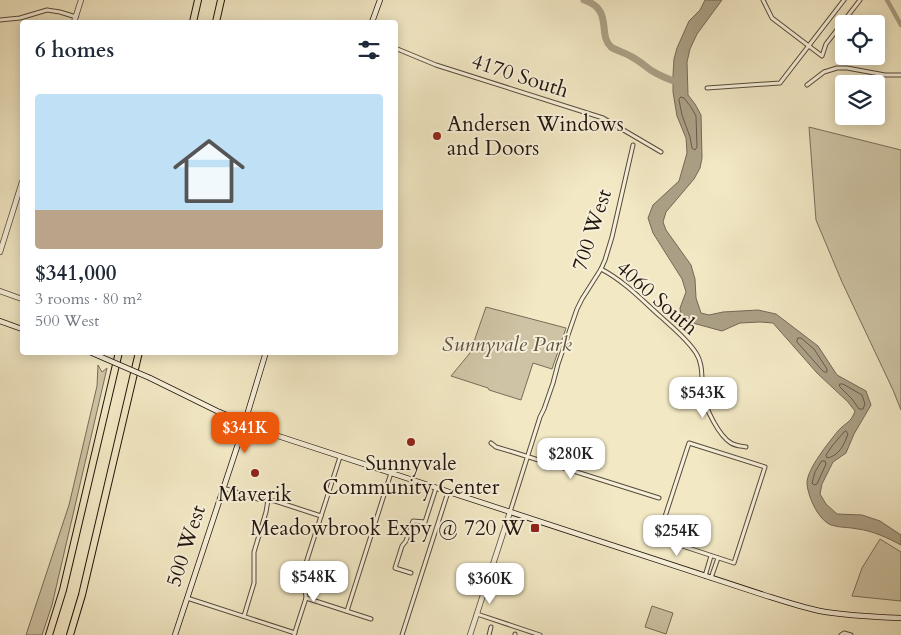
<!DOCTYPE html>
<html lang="en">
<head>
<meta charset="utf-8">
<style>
	:root { --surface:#fff; --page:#f6f6f7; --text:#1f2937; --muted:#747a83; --accent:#ea580c }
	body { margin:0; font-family:Cardo,serif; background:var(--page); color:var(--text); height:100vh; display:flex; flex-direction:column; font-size:19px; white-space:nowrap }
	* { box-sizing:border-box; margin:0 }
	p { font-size:16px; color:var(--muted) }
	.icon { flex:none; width:28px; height:28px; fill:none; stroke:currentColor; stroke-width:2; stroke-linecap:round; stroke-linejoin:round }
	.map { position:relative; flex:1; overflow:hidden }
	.details { position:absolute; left:20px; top:20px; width:378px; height:335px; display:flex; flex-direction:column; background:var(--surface); border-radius:5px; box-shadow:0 2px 12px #0003 }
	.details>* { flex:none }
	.tools { position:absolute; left:835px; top:15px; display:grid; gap:10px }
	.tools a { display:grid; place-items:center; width:50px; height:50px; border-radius:5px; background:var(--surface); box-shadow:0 2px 12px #0003; font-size:25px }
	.price { position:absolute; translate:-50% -42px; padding:0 11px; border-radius:10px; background:#fff; color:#222; font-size:16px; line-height:32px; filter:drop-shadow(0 1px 2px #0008) }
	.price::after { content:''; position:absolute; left:50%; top:30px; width:15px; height:11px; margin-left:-8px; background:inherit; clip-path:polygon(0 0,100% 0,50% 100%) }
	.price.active { background:var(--accent); color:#fff }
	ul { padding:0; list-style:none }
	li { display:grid; align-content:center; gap:10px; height:265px; padding:0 15px }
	li span { display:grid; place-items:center; height:155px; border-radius:5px; color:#555 }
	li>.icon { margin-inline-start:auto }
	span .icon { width:90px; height:90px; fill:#fffc; stroke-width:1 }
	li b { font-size:21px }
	h2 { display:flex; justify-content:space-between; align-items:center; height:60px; padding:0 15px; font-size:21px }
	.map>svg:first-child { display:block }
</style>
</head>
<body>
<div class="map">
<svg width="901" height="635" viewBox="0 0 901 635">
	<rect width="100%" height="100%" fill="#f2e8c4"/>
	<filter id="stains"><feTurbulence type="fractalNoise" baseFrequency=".004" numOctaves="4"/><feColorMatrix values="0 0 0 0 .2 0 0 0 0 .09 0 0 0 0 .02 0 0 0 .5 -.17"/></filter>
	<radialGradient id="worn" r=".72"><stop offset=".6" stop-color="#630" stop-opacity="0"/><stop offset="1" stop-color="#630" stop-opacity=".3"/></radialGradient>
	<g fill="#cec4a5" stroke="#786c5a">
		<path d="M809,127l92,23v260l-8,-20 -51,-108 -26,-62z"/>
		<path d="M486,307l80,21 -14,41 -19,-6 -12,37 -32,-10 -1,-2 -37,-12 19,-23z"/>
		<path d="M98,365l4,7 5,-4 -55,237 -10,30h-16l43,-130 28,-119z"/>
		<path d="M880,539l21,13v49l-49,-5 10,-28z"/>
		<path d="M652,606l21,7 -7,21 -21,-7z"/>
	</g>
	<path fill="#aba086" stroke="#746856" d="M705,0h17l-25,34 -7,15 -3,13 1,33 7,9 6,11 1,43 -2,10 -6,11 -28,33 -3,10 3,8 25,35 4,14 1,19 5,15 8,2 14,-3 35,-2 18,4 42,32 19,29 29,16 5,14 -17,29 -8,19 -13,9 -11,22 -2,10 6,10 11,10 25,1 18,6 21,14v10c-13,-7 -28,-14 -43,-16 -9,-2 -18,-1 -27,-4 -9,-4 -15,-14 -19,-23 -2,-5 -5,-13 -5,-19 0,-14 22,-41 31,-52 8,-9 13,-8 17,-20l-7,-9 -31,-29 -44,-50 -13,-1 -20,1 -18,8 -33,-9 -8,-4 -1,-10 6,-16 -4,-13 -29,-46 -5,-15 5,-13 26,-24 8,-28 -1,-15 -9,-22 -4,-24v-17l1,-16 3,-11 12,-27 11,-11z"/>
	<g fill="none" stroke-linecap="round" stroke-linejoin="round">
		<g stroke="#665a4a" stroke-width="1">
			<path d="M681,97l3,1 7,9 5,9 1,31 -2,3 -3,-2 -2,-11 -8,-22 -3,-15z"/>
			<path d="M798,338h3l13,11 13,20v3h-3l-3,-3 -24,-27z"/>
			<path d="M840,384h3l19,11 3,9 -2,5h-4l-7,-10 -12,-12z"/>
			<path d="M846,431l2,3c-4,11 -9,22 -21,24l-1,-3 6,-9 12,-14z"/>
			<path d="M822,461h3l1,3 -9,20 -3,1 -2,-2 3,-11z"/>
		</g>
		<path stroke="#aba086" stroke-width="4.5" d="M887,0l14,25"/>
		<path stroke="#aba086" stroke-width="7" d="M584,0c30,10 13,34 27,47 6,4 15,6 21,10 8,4 15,11 22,15 8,5 17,8 25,11"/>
		<g stroke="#55493c" stroke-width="5">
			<g id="minor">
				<path d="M763,0l9,18 50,38 4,-12 34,-44"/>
				<path d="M0,20l20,-2 27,-8 13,2 16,5"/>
				<path d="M395,48l41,17 167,53 58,34"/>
				<path d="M807,85l17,-13 13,-4h10l38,7h16"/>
				<path d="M707,88l73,-5 64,-83"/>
				<path d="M601,269c23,12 41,31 60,48 12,11 26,22 35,36 8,12 5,28 7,41 2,14 16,42 28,49 5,3 10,3 15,4"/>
				<path d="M491,443l5,4 17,5 146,46"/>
				<path d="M689,443l76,24 -31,96 -76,-25z"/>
				<path d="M223,488l35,11 17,2 46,15"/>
				<path d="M510,512l30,-95 4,-8 9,-26 5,-19 19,-55 5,-10 19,-30 4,-9 7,-23 21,-92"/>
				<path d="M411,573l-16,-5 7,-22 4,-5 7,-20 12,1 11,-34"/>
				<path d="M705,576l6,-20"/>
				<path d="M711,578l7,-20"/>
				<path d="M187,598l108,35"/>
				<path d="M306,598l65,21"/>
				<path d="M347,611l44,-138"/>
				<path d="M477,614l63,21"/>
				<path d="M244,616l10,-33v-31l12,-40 2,-12"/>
				<path d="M294,635l12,-37 -2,-20 1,-12 35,-109"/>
				<path d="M402,635l46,-143"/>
				<path d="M489,635l2,-8"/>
				<path d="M515,635v-1"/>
				<path d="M841,635l3,-2 7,2"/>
			</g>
		</g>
		<g stroke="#55493c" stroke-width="6">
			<g id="tertiary">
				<path d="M74,22l7,-22"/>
				<path d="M0,252l22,-70"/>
				<path d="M0,291l22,8"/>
				<path d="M470,635l40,-123"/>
			</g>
		</g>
		<g stroke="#21140e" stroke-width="6">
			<g id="secondary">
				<path d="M372,22l8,-22"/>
				<path d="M0,321l22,8"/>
				<path d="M90,352l9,4"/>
				<path d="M150,378l67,33 55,23 492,161c19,6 37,12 56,16 27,5 54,6 81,7"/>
				<path d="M175,635l66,-200 25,-83"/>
			</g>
		</g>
		<g stroke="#21140e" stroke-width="8">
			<g id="motorway">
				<path d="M193,22l5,-22"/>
				<path d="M216,22l5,-22"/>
				<path d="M49,635l14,-45 56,-238"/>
				<path d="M70,635l12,-40 57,-243"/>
			</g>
		</g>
		<use href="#minor" stroke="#f7f0d9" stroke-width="3"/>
		<use href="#tertiary" stroke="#f7f0d9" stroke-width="4.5"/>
		<use href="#secondary" stroke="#f7f0d9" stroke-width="4.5"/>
		<use href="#motorway" stroke="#f2e8c4" stroke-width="6"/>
		<g stroke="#21140e" stroke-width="6" stroke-linecap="butt">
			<path id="secondary-bridge" d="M99,356l51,22"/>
		</g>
		<use href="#secondary-bridge" stroke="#f7f0d9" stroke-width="4.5"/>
	</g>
	<g fill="#8f2418" stroke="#f7f0d9" stroke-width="2">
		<circle cx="437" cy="136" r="5"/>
		<circle cx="411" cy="442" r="5"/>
		<circle cx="255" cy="473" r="5"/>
		<rect x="530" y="523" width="10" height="10" rx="2.5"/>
	</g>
	<g text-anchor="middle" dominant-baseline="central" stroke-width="4" stroke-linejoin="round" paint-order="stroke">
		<g font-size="21" fill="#21140e" stroke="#f7f0d9">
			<text transform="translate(520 76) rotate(18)">4170 South</text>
			<text transform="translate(592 230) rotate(-72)">700 West</text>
			<text transform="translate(657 298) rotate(41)">4060 South</text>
			<text transform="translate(186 546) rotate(-72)">500 West</text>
		</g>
		<g font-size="21" fill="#21140e" stroke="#f7f0d9">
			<text x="447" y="124" text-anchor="start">Andersen Windows<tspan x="447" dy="24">and Doors</tspan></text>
			<text x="411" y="463">Sunnyvale<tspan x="411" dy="24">Community Center</tspan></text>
			<text x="255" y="494">Maverik</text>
			<text x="525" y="528" text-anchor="end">Meadowbrook Expy @ 720 W</text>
		</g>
		<g font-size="21" font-style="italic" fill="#5e5243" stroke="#f7f0d9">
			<text x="507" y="344">Sunnyvale Park</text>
		</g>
	</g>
	<rect width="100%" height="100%" filter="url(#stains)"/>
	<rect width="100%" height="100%" fill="url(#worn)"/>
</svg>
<div class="tools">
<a><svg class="icon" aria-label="locate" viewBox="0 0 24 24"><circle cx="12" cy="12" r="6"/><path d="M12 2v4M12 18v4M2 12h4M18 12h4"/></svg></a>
<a><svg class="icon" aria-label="layers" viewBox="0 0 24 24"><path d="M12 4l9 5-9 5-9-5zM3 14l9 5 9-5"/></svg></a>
</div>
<b class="price" style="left:703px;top:419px">$543K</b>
<b class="price active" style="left:245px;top:454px">$341K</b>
<b class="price" style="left:571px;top:480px">$280K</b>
<b class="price" style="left:677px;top:557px">$254K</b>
<b class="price" style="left:314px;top:603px">$548K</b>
<b class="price" style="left:490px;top:605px">$360K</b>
<section class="details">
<h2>6 homes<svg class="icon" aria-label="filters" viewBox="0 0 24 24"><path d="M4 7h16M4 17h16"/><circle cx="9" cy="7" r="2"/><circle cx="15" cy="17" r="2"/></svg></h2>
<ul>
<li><span style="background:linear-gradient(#bfe0f5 75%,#b9a48a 0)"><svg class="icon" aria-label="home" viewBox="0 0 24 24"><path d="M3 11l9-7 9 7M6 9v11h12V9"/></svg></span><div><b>$341,000</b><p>3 rooms · 80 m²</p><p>500 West</p></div></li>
</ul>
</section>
</div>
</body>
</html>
